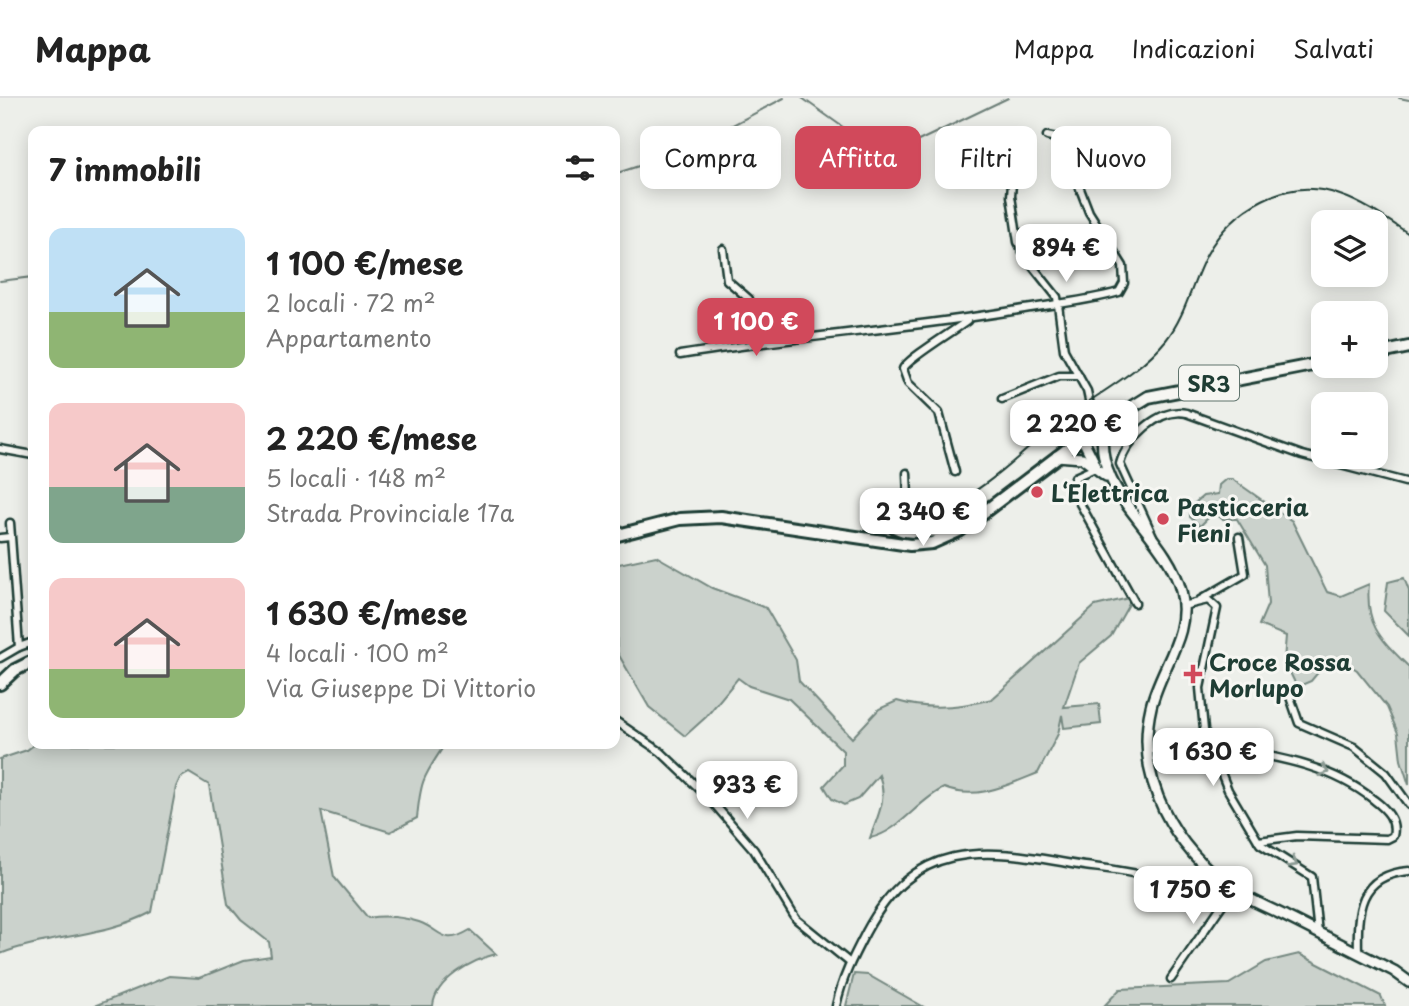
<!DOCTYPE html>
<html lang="it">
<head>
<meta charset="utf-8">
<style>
	:root { --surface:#fff; --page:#f6f6f6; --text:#222; --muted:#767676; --line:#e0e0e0; --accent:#d1495b }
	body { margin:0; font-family:"Playpen Sans",sans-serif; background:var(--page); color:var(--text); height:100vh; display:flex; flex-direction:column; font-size:26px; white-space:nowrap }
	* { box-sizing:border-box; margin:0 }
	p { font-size:23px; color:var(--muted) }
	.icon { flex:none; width:38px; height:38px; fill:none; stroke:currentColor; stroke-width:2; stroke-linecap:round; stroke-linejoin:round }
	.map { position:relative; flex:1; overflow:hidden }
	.sheet { position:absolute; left:28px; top:28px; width:592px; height:623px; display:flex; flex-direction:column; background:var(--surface); border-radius:14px; box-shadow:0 4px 18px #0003 }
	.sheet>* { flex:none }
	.guide { position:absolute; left:640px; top:28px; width:663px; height:63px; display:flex; gap:14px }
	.buttons { position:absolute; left:1311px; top:112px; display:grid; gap:14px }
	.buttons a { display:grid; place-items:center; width:77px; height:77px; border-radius:14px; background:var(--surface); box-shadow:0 4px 18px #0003; font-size:35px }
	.price { position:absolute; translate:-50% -60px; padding:0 16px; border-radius:14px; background:#fff; color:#222; font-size:23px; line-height:46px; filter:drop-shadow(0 2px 4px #0008) }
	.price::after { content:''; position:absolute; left:50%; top:42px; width:21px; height:16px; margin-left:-10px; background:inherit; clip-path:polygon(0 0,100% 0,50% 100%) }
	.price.on { background:var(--accent); color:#fff }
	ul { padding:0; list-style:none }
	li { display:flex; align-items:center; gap:21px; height:175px; padding:0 21px }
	li span { display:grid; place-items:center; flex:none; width:196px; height:140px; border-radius:14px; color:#555 }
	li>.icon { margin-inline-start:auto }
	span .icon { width:84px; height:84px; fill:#fffc; stroke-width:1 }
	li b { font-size:30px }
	h2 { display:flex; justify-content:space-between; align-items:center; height:84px; padding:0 21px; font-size:30px }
	.pill { padding:0 24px; border-radius:14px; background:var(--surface); box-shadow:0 4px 18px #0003; font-size:24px; line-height:63px }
	.pill.on { background:var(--accent); color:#fff }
	header { display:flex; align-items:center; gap:42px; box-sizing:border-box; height:98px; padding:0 35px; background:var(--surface); border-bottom:2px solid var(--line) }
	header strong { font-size:33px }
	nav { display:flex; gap:38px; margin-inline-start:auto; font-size:24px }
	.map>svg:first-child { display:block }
</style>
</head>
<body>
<header>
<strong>Mappa</strong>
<nav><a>Mappa</a><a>Indicazioni</a><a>Salvati</a></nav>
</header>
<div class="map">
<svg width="1409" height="908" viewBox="0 0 1409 908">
	<rect width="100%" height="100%" fill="#edefea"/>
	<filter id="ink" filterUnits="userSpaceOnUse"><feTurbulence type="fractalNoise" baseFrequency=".0143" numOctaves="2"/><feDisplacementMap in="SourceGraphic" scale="14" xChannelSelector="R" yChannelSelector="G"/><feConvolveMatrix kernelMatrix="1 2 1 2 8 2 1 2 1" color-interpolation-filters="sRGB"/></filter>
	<g filter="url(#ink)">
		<g fill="#cbd2cc" stroke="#758880" stroke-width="2">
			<path d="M1226,381h6l60,42 35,71 14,4 28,-12c-4,42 12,55 40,83v118l-8,-25 -3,-27 -11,-26 -30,-37 -14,-9h-11l-7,3 -14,17 -14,6 -13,-27 2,-24 -27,-11 9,-21 -3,-39 -28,-46h-15l-8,-7 -14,14 -10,-9v-10l13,-11 15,-2 1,-9z"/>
			<path d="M656,458l56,32 54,20 30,52 3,21 53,57 27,-29 18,-8c30,9 65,6 95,-2l103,-93 38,-9 -22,39 -32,27 -15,44 35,-3 2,20 -37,4 -2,-13 -4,19 -20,39c-30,12 -62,28 -94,15 -27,13 -45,44 -74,50 8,-23 18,-40 9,-63l-21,24 -14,6 -12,-6 -8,-13 19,-21v-14l-54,-52 -40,-13 -11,-8 -32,39 -21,19 -36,-29 -32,-55 -3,-87z"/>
			<path d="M1404,480l5,13v45l-25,-25 4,-29z"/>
			<path d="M35,646h410c-21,33 -24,33 -28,74l-27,14 -69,-21 13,66 34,41c16,-3 34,-1 51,4 23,8 23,25 51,8l26,24c-24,6 -61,26 -63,52h-339l75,-30 30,2 45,-18 27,-4 -2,-14 -28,-22 -13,-16 -19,-119 -20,-12 -9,5 -4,9 -24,125c-47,25 -103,23 -152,42v-195l27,-9z"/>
			<path d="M1299,856l82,42 4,10h-281l16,-17 109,-5 37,-22z"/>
			<path d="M854,876l14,1 54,31h-76z"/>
		</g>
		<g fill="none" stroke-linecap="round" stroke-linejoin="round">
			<g stroke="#6c7e77" stroke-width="2">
				<path d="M802,0l83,59 123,-59"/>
				<path d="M1399,0l10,2"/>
				<path d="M614,76l65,-21 105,-55"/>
				<path d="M0,183l33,-4"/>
			</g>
			<g stroke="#1f3d34" stroke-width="11">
				<g id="minor">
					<path d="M1015,47l-4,51 7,46 8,16 31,39 7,53 23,41 8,38"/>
					<path d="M723,151l4,31 22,19 9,45"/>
					<path d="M680,257c114,-19 230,-26 344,-46 32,-5 63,-8 95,-17l5,-9 -1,-17 -34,-54 -17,-44 -1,-21 -10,-8 -14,-3"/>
					<path d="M1002,301l57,-23h20"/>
					<path d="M0,351l33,6"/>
					<path d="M1095,370l-20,9 -2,14 62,112"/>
					<path d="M955,374l-16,-59 -31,-30 -5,-14c4,-10 51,-38 64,-48"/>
					<path d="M907,375l1,26 -23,12 -4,6c16,27 53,14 78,14l10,-26 10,-5"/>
					<path d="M10,425l9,124 14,-5"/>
					<path d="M1153,438l-33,-72c6,-25 40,-57 66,-51l116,42 107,28"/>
					<path d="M0,440l10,-1"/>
					<path d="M1200,502l45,-26 -6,-37"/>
					<path d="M1183,508l25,-6 9,8 -17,80 4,42 24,60 32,54 52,33 6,56"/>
					<path d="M0,560l19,-11"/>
					<path d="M1289,596l10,29 55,24 32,26 23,32"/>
					<path d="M614,622l47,32 47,45 46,53 42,69 53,43"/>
					<path d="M1210,647c58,11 117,17 164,55 12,9 23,20 19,36l-6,3 -90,-3 -39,5"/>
					<path d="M1358,855c-1,-42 0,-78 51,-82"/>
					<path d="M1171,881l62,-90"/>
					<path d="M836,908c6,-28 17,-49 30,-74 49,-92 114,-85 206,-68 23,4 46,5 69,11 32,8 57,32 90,13"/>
				</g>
			</g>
			<g stroke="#1f3d34" stroke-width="14">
				<g id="secondary">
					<path d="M1104,326c-14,71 61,105 77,167 11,44 -21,76 -30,116 -17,72 24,142 82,182 15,11 35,18 52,27 36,18 72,37 109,55l15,11"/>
					<path d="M1082,340l13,26"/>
					<path d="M1057,358l25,2 24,18"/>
				</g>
			</g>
			<g stroke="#1f3d34" stroke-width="16">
				<g id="primary">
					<path d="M1376,256l33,-7"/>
					<path d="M614,438l66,-17 41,-2 189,28 22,-2 27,-12 123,-93 66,-41 175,-34"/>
					<path d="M0,586l15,-14 18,-9"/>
				</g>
			</g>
			<use href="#minor" stroke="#f6f6f2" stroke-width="6"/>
			<use href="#secondary" stroke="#f6f6f2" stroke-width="9"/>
			<use href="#primary" stroke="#f6f6f2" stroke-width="10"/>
			<path stroke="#1f3d34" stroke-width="2" d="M885,419c19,-1 40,-2 58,-9 47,-19 83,-61 123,-91 33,-24 74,-45 100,-77 20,-25 26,-58 41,-86 25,-46 80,-79 133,-59 24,8 48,25 69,39"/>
		</g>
		<defs><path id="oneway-chevron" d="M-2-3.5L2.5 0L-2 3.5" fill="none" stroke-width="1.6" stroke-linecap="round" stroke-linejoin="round" transform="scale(1.75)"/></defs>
		<g stroke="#8a9a93">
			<use href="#oneway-chevron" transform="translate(1324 673) rotate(19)"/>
			<use href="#oneway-chevron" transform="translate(1293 765) rotate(30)"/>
		</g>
	</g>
	<g fill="#d1495b" stroke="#f6f6f2" stroke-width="2.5">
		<circle cx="1037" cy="394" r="7"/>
		<circle cx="1163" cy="421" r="7"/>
		<path d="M1189.5 565.5h7v7h7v7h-7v7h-7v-7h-7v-7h7z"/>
	</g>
	<g text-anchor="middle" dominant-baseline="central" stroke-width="6" stroke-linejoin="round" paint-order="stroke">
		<rect fill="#f6f6f2" stroke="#60746d" stroke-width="2" x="1179" y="267.5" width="60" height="35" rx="5"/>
		<g font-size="21" font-weight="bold" fill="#1f3d34">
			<text x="1209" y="285">SR3</text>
		</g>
		<g font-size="23" font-weight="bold" fill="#1f3d34" stroke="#f6f6f2" text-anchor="start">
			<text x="1051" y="394">L‘Elettrica</text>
			<text x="1177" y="408">Pasticceria<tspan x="1177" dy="26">Fieni</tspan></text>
			<text x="1209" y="563">Croce Rossa<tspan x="1209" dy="26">Morlupo</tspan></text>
		</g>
	</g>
</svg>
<div class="buttons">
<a><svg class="icon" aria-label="layers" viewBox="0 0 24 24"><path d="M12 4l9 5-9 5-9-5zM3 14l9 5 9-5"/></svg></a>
<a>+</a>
<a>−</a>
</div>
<b class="price" style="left:1066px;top:186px">894 €</b>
<b class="price on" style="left:756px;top:260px">1 100 €</b>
<b class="price" style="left:1074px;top:362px">2 220 €</b>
<b class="price" style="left:923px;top:450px">2 340 €</b>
<b class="price" style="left:1213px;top:690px">1 630 €</b>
<b class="price" style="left:747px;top:723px">933 €</b>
<b class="price" style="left:1193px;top:828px">1 750 €</b>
<div class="guide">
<a class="pill">Compra</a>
<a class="pill on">Affitta</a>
<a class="pill">Filtri</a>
<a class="pill">Nuovo</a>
</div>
<section class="sheet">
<h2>7 immobili<svg class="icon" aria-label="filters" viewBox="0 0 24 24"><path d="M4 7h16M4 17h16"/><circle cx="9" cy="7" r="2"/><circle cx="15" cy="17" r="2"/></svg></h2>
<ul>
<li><span style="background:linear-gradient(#bfe0f5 60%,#8fb573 0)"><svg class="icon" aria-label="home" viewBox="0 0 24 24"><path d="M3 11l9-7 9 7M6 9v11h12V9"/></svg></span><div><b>1 100 €/mese</b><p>2 locali · 72 m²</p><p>Appartamento</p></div></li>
<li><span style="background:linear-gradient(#f6c9c9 60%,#7fa58c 0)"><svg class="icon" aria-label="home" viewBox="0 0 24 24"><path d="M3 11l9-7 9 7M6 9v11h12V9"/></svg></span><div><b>2 220 €/mese</b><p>5 locali · 148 m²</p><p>Strada Provinciale 17a</p></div></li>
<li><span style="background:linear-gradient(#f6c9c9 65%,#8fb573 0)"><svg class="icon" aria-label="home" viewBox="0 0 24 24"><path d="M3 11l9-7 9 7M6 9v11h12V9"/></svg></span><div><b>1 630 €/mese</b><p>4 locali · 100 m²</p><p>Via Giuseppe Di Vittorio</p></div></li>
</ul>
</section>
</div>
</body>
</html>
